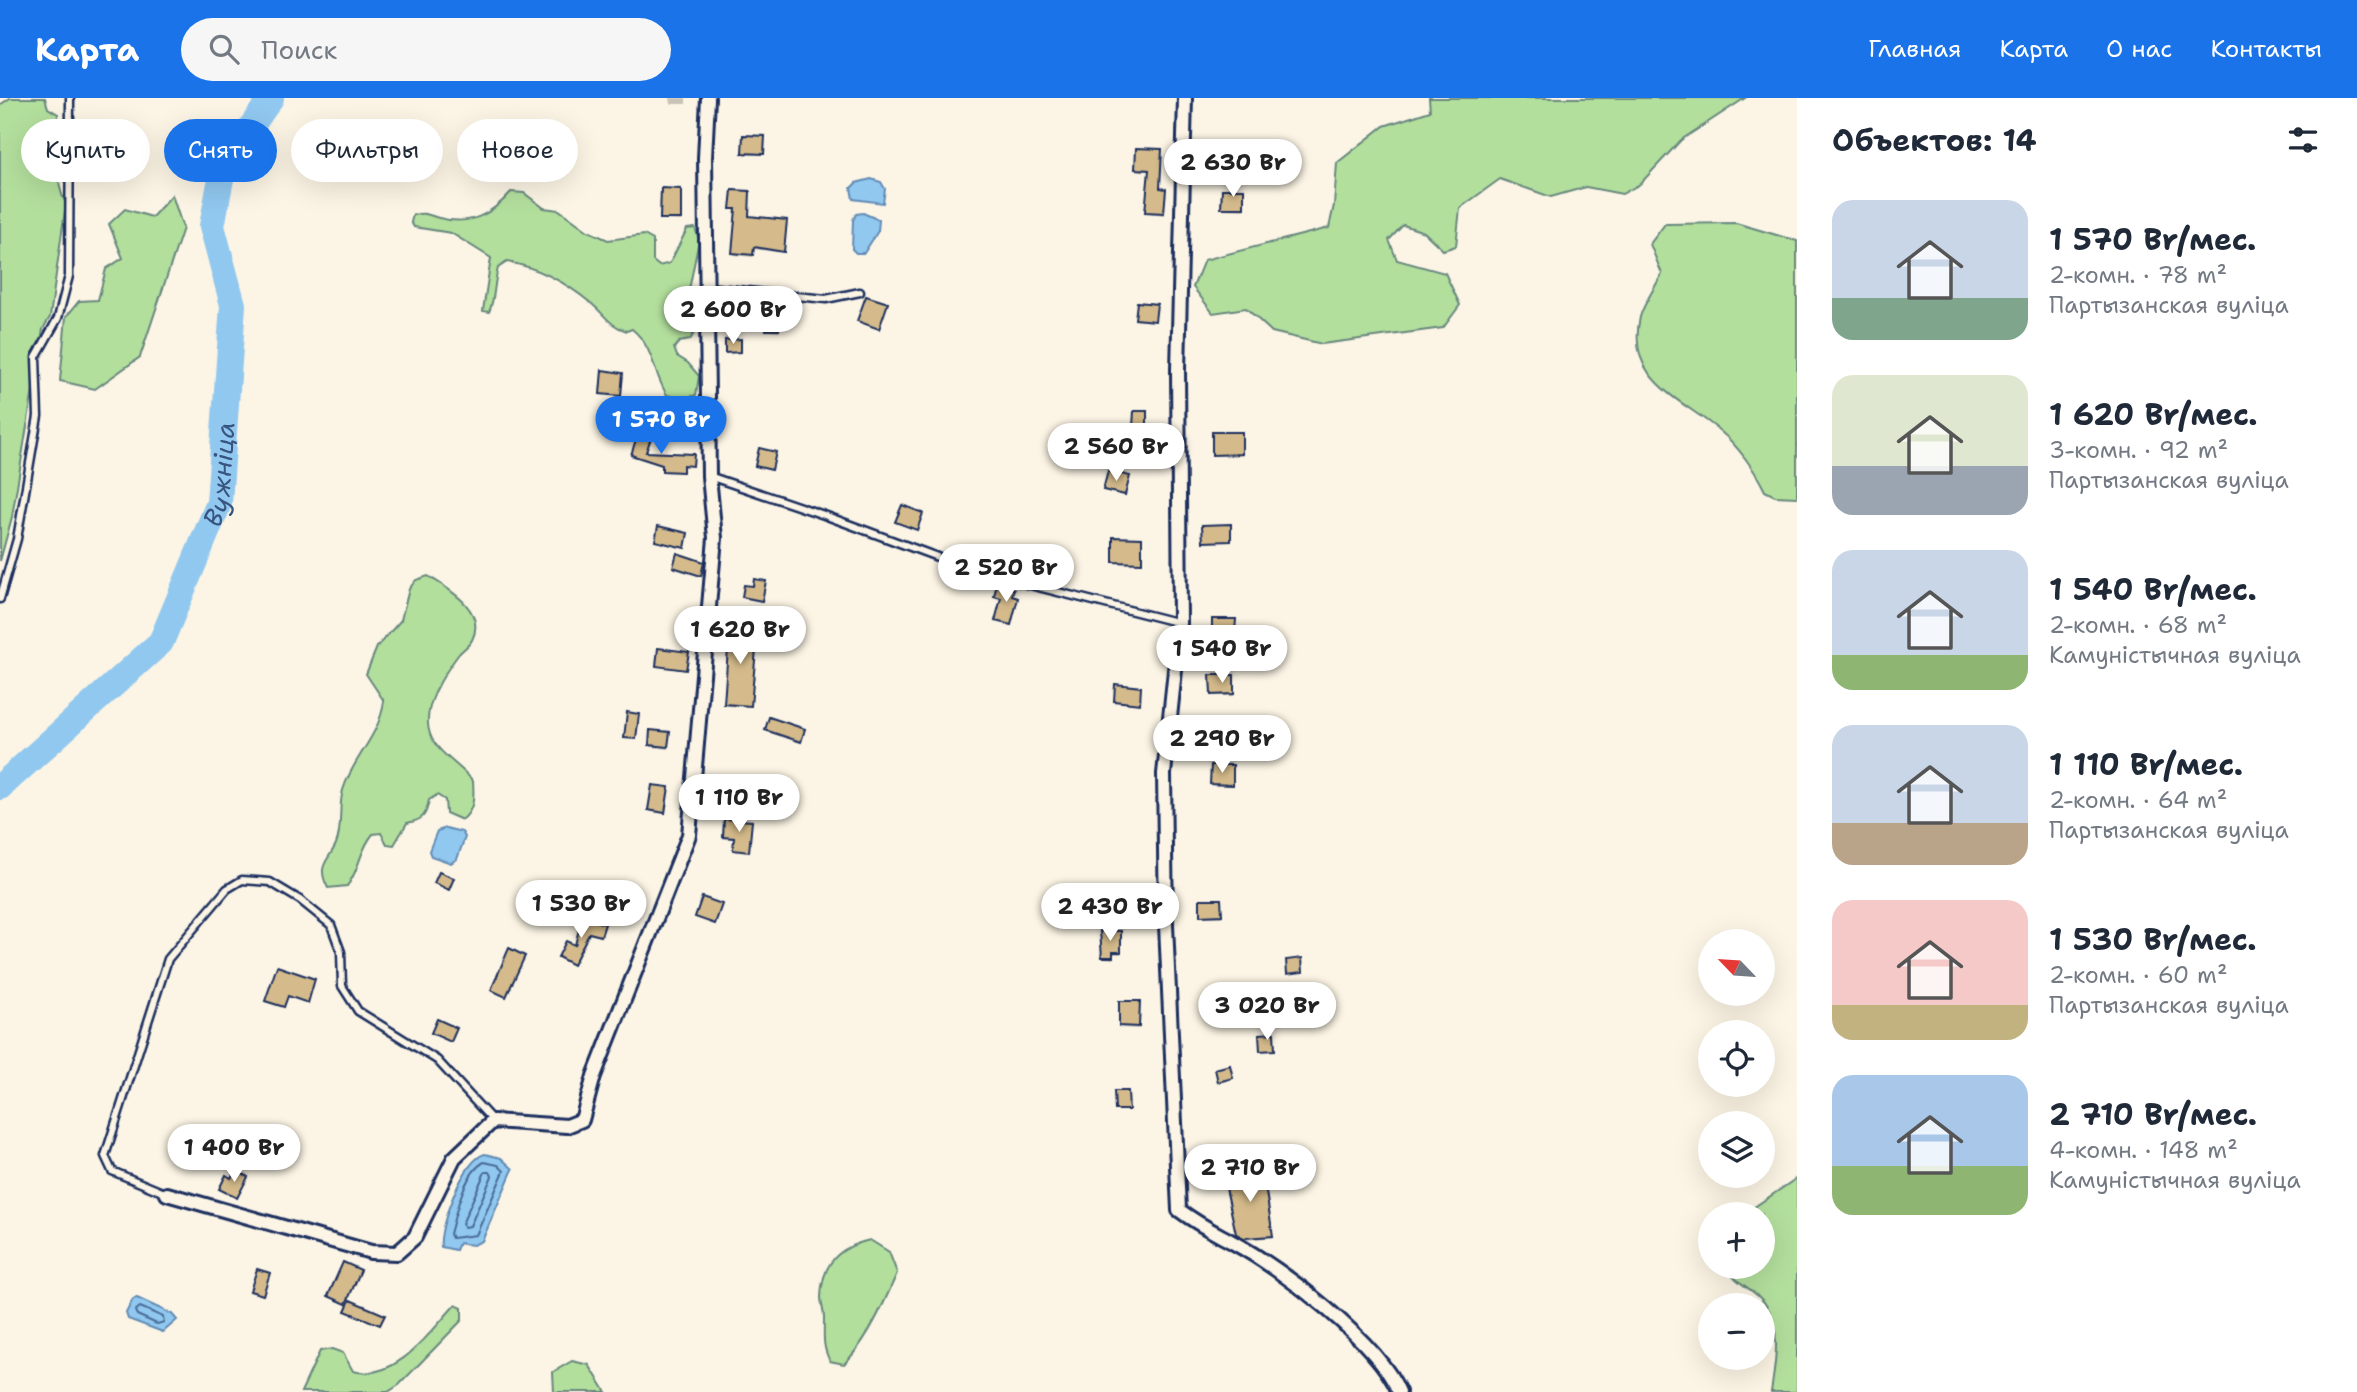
<!DOCTYPE html>
<html lang="ru">
<head>
<meta charset="utf-8">
<style>
	:root { --surface:#fff; --page:#f6f6f7; --text:#1f2937; --muted:#747a83; --accent:#1a73e8 }
	body { margin:0; font-family:"Shantell Sans",sans-serif; background:var(--page); color:var(--text); height:100vh; display:flex; flex-direction:column; font-size:26px; white-space:nowrap }
	* { box-sizing:border-box; margin:0 }
	p { font-size:23px; color:var(--muted) }
	.icon { flex:none; width:38px; height:38px; fill:none; stroke:currentColor; stroke-width:2; stroke-linecap:round; stroke-linejoin:round }
	.map { position:relative; flex:1; overflow:hidden }
	.drawer { display:flex; flex-direction:column; background:var(--surface); width:560px }
	.drawer>* { flex:none }
	.guide { position:absolute; left:21px; top:21px; width:665px; height:63px; display:flex; gap:14px }
	.needle { width:46px; rotate:295deg }
	.fabs { position:absolute; left:1698px; top:831px; display:grid; gap:14px }
	.fabs a { display:grid; place-items:center; width:77px; height:77px; border-radius:50%; background:var(--surface); box-shadow:0 7px 28px #0002; font-size:35px }
	.price { position:absolute; translate:-50% -60px; padding:0 16px; border-radius:24px; background:#fff; color:#222; font-size:23px; line-height:46px; filter:drop-shadow(0 2px 4px #0008) }
	.price::after { content:''; position:absolute; left:50%; top:42px; width:21px; height:16px; margin-left:-10px; background:inherit; clip-path:polygon(0 0,100% 0,50% 100%) }
	.price.on { background:var(--accent); color:#fff }
	ul { padding:0; list-style:none }
	li { display:flex; align-items:center; gap:21px; height:175px; padding:0 35px }
	li span { display:grid; place-items:center; flex:none; width:196px; height:140px; border-radius:21px; color:#555 }
	li>.icon { margin-inline-start:auto }
	span .icon { width:84px; height:84px; fill:#fffc; stroke-width:1 }
	li b { font-size:30px }
	h2 { display:flex; justify-content:space-between; align-items:center; height:84px; padding:0 35px; font-size:30px }
	.pill { padding:0 24px; border-radius:32px; background:var(--surface); box-shadow:0 7px 28px #0002; font-size:24px; line-height:63px }
	.pill.on { background:var(--accent); color:#fff }
	header { display:flex; align-items:center; gap:42px; box-sizing:border-box; height:98px; padding:0 35px; background:var(--accent); color:#fff }
	header strong { font-size:33px }
	nav { display:flex; gap:38px; margin-inline-start:auto; font-size:24px }
	.search { width:490px; height:63px; background:var(--page); display:flex; align-items:center; gap:18px; box-sizing:border-box; padding:0 24px; border-radius:38px; color:var(--muted); font-size:26px }
	main { display:flex; flex:1; min-height:0 }
	.map>svg:first-child { display:block }
</style>
</head>
<body>
<header>
<strong>Карта</strong>
<div class="search"><svg class="icon" aria-label="search" viewBox="0 0 24 24"><circle cx="10" cy="10" r="6"/><path d="M15 15l6 6"/></svg>Поиск</div>
<nav><a>Главная</a><a>Карта</a><a>О нас</a><a>Контакты</a></nav>
</header>
<main>
<div class="map">
<svg width="1797" height="1294" viewBox="0 0 1797 1294">
	<rect width="100%" height="100%" fill="#fcf5e5"/>
	<filter id="ink" filterUnits="userSpaceOnUse"><feTurbulence type="fractalNoise" baseFrequency=".0143" numOctaves="2"/><feDisplacementMap in="SourceGraphic" scale="14" xChannelSelector="R" yChannelSelector="G"/><feConvolveMatrix kernelMatrix="1 2 1 2 8 2 1 2 1" color-interpolation-filters="sRGB"/></filter>
	<g filter="url(#ink)">
		<g fill="#b3df9d" stroke="#67877e" stroke-width="2">
			<path d="M10,0h35l3,10 10,6c-2,21 -3,74 8,89l-16,114 -7,12 -31,188 -12,44v-456z"/>
			<path d="M1429,0h316l-64,42 -41,44 -18,10 -36,-7 -35,10 -51,-18 -40,29 -4,38 -13,4 -19,-18 -21,-7 -14,15 8,20 48,13 15,32 -17,23 -121,16 -50,-12 -26,-24 -33,5 -20,-26 11,-27 125,-32 5,-23 3,-42 47,-37 46,-15z"/>
			<path d="M511,94l13,1 20,15 15,2 29,21 20,9 36,-5 9,5v21l6,5 11,-3 17,-34 8,-1 4,12 -13,65 10,24 -6,11 -11,2 -5,6 3,8 11,7 11,13 -3,19 -14,4 -15,-4c-14,-22 -13,-48 -35,-66l-5,2c-17,-5 -22,-16 -35,-27 -24,-20 -54,-37 -85,-42l-9,6c-4,14 -3,31 -9,44l-6,-1 8,-53 -40,-25 -37,-6 -3,-5 2,-7c12,-3 15,0 26,3 31,8 52,-3 72,-26z"/>
			<path d="M172,97l11,33 -43,129 -45,32 -35,-8 6,-64 13,-16 19,-1 8,-31 17,-11 -14,-34 16,-15 27,8z"/>
			<path d="M1736,125l61,18v256l-22,-1 -10,-5c-10,-21 -27,-45 -45,-60 -39,-33 -95,-50 -80,-114 4,-14 15,-30 22,-43l-12,-30 15,-20z"/>
			<path d="M428,478c21,13 59,35 44,64 -3,6 -10,10 -14,15 -15,20 -37,54 -28,79 6,18 31,32 43,47 1,16 2,28 -11,39l-16,-7 -1,-13 -8,-5 -8,5c-3,16 -6,20 -22,23l-13,22 -7,-1 -6,-11 -8,1c-14,16 -13,36 -26,52l-19,2c-12,-23 0,-26 8,-44 7,-18 2,-37 7,-54 10,-33 37,-54 41,-89l-18,-27 11,-27 24,-27 8,-31 7,-9z"/>
			<path d="M1797,1080v214h-26c4,-27 11,-62 -5,-87 -9,-15 -31,-21 -39,-38h35v-53h-18z"/>
			<path d="M870,1142l19,12 8,21c-12,29 -31,70 -53,91l-14,-3c-8,-14 -6,-26 -6,-43 0,-7 -3,-14 -3,-21 1,-34 18,-50 49,-57z"/>
			<path d="M455,1207l7,3v12l-63,65 -11,7h-87l19,-41 12,-2 11,4 10,18c43,11 76,-38 102,-66z"/>
			<path d="M572,1263l17,4 17,27h-52l-1,-20z"/>
		</g>
		<g fill="#91c8ef" stroke="#628bb5" stroke-width="2">
			<path d="M871,81l10,3 4,7 -2,14 -30,-4 -2,-11 5,-5z"/>
			<path d="M863,115l16,7 -1,11 -14,22h-8l-4,-4 1,-29 3,-6z"/>
			<path d="M446,730l16,4 3,5 -8,22 -6,4 -20,-7 -2,-5 8,-20z"/>
			<path d="M485,1056l16,4 12,11 -31,72 -9,4 -14,-2 -3,7 -15,-3c-3,-20 23,-89 44,-93z"/>
			<path d="M137,1200l35,16 5,6 -14,12 -35,-13 -2,-6 7,-14z"/>
		</g>
		<g fill="#0003">
			<path d="M670,0h16v6h-15z"/>
			<path d="M765,41l-1,16h-19l-1,-2z"/>
			<path d="M1161,53l-1,39 6,3 -2,22 -16,-2 2,-42 -13,-3z"/>
			<path d="M680,92l1,31 -18,-1 -1,-2z"/>
			<path d="M1243,93l1,19 -20,-1 -1,-2z"/>
			<path d="M749,95v24l37,5 -2,31 -30,-4 -1,8 -18,-2 3,-44 -6,-3z"/>
			<path d="M756,204l1,9 29,3v7h-6l-1,11 -10,-1 -1,-10 -31,1z"/>
			<path d="M887,206l-7,25 -20,-6 -1,-2z"/>
			<path d="M622,276l-1,23 -19,-2 -1,-2z"/>
			<path d="M1241,336l1,22h-27l-1,-2z"/>
			<path d="M650,341l-3,15 46,2 1,11h-10l-1,6 -18,-1 -1,-5 -30,-11z"/>
			<path d="M775,355l-3,18 -14,-3 -1,-2z"/>
			<path d="M1129,380l-3,18 -21,-7z"/>
			<path d="M922,416l-4,17 -21,-9z"/>
			<path d="M1231,430v14l-26,-1z"/>
			<path d="M687,437l-2,14 -29,-9z"/>
			<path d="M1141,442l1,24 -27,-1 -1,-2z"/>
			<path d="M703,465l-1,14 -27,-10z"/>
			<path d="M764,485l-2,19 -17,-3 -1,-2z"/>
			<path d="M1013,492l-1,8 6,3 -7,25 -14,-5 5,-22 -6,-3z"/>
			<path d="M749,525l-1,27 8,2 -5,55 -24,-1z"/>
			<path d="M1236,525v11l-23,-2z"/>
			<path d="M688,556l-1,17 -29,-5z"/>
			<path d="M1234,581v17h-20l-1,-2z"/>
			<path d="M1140,590v17l-25,-4z"/>
			<path d="M766,632h38l1,2 -3,11z"/>
			<path d="M668,635v16l-16,-2 -2,-2z"/>
			<path d="M1232,669l1,19h-20l-1,-2z"/>
			<path d="M668,691l-2,25 -15,-2 -1,-2z"/>
			<path d="M751,725l-1,30 -14,-1v-13l-12,-2z"/>
			<path d="M1220,802l2,17h-19l-1,-2z"/>
			<path d="M584,821l21,8 -3,10 -12,-3 -16,32 -14,-9 16,-9z"/>
			<path d="M1120,835l1,21h-7l-1,5 -8,-1z"/>
			<path d="M523,859l-16,41 -13,-6 -1,-2z"/>
			<path d="M314,883l-5,23 -21,-7 -3,11 -18,-7z"/>
			<path d="M1139,905v26l-18,-1 -1,-2z"/>
			<path d="M1257,1067l16,72 -27,3 -8,-7 8,-46z"/>
			<path d="M247,1080l-9,21 -17,-10z"/>
			<path d="M360,1173l-11,30 34,15 -2,10 -32,-13v-7l-19,-10z"/>
			<path d="M269,1176l-5,22 -11,-3 -1,-2z"/>
		</g>
		<g fill="none" stroke-linecap="round" stroke-linejoin="round">
			<g stroke="#4a6c98" stroke-width="2">
				<path d="M484,1064l14,3 6,6 -28,64 -24,3 -2,-4c6,-22 14,-61 34,-72z"/>
				<path d="M485,1074h5l2,4 -22,50 -6,1 -2,-3z"/>
				<path d="M140,1209l23,10 1,5 -7,2 -20,-9 -2,-4z"/>
			</g>
			<path stroke="#91c8ef" stroke-width="26" id="s1" d="M0,689l161,-145 58,-139 14,-198 -21,-79 11,-58 48,-70"/>
		</g>
		<g fill="#d5bb8b" stroke="#1b2f5e" stroke-width="2">
			<path d="M743,37l22,1 -1,18 -22,-1z"/>
			<path d="M1136,50l26,1 -2,39 6,1 -2,24 -19,-1 4,-42 -14,-1z"/>
			<path d="M661,90l20,1v30h-21z"/>
			<path d="M1222,91h22v19h-23z"/>
			<path d="M732,92l18,1 -1,25 38,4 -3,32 -30,-5 -1,8 -21,-2 4,-44h-6z"/>
			<path d="M866,198l22,7 -9,26 -22,-8z"/>
			<path d="M734,203h23v8l29,1v10h-6l-1,10h-13l1,-10h-33z"/>
			<path d="M1137,204l20,2 -2,17 -20,-2z"/>
			<path d="M741,241v13l-16,1v-13z"/>
			<path d="M602,272l21,3 -2,23 -21,-2z"/>
			<path d="M1134,313h13v17l-14,-1z"/>
			<path d="M1212,334h30v22l-30,1z"/>
			<path d="M638,335l13,5 -5,14 48,2 -1,12 -10,-1v7l-21,-1v-6l-31,-10z"/>
			<path d="M759,350l17,4 -4,18 -17,-4z"/>
			<path d="M1108,373l22,5 -5,19 -22,-5z"/>
			<path d="M902,407l21,8 -6,17 -22,-8z"/>
			<path d="M1231,426v17l-28,1 -1,-17z"/>
			<path d="M658,428l30,7 -3,15 -30,-7z"/>
			<path d="M1113,439l29,1v25l-29,-1z"/>
			<path d="M677,455l27,9 -3,14 -28,-9z"/>
			<path d="M754,481l12,2 -4,20 -20,-4 2,-12 9,1z"/>
			<path d="M997,486l17,5 -2,7 6,2 -7,27 -16,-4 6,-23 -7,-2z"/>
			<path d="M1212,521h24l-1,13h-23z"/>
			<path d="M730,522l20,2 -2,26 8,1 -5,57 -27,-2z"/>
			<path d="M658,550l31,4 -3,18 -30,-4z"/>
			<path d="M1210,577h24v19l-23,1z"/>
			<path d="M1115,586l26,3 -1,17 -26,-3z"/>
			<path d="M627,614l12,2 -3,25 -12,-1z"/>
			<path d="M769,619l36,12 -4,13 -36,-12z"/>
			<path d="M650,632l20,2 -2,15 -19,-2z"/>
			<path d="M1211,667h22v20l-23,-1z"/>
			<path d="M652,687l17,2 -4,26 -17,-3z"/>
			<path d="M724,721l28,2 -3,31 -16,-2 1,-12 -11,-1z"/>
			<path d="M439,774l15,6 -5,12 -15,-7z"/>
			<path d="M702,799l20,7 -7,20 -20,-7z"/>
			<path d="M1200,801h21l1,16 -22,1z"/>
			<path d="M582,819l23,7 -4,12 -12,-3 -16,32 -15,-8 8,-16 9,4z"/>
			<path d="M1100,833h21v21h-8v5h-11z"/>
			<path d="M509,850l16,8 -19,41 -15,-7z"/>
			<path d="M1302,860l1,14 -16,2 -1,-14z"/>
			<path d="M277,868l38,13 -7,24 -20,-7 -4,11 -19,-6z"/>
			<path d="M1119,903h21l-1,26 -20,-1z"/>
			<path d="M437,921l20,9 -6,14 -20,-9z"/>
			<path d="M1274,935l1,17 -15,1 -1,-17z"/>
			<path d="M1230,967l3,13 -15,4 -3,-13z"/>
			<path d="M1114,993h14l1,19h-14z"/>
			<path d="M1257,1063l9,31 7,44 -29,2 -8,-4 -10,-46 18,-2 -4,-22z"/>
			<path d="M235,1072l13,7 -11,21 -18,-9 7,-14 5,3z"/>
			<path d="M343,1164l18,8 -15,34 -18,-8z"/>
			<path d="M257,1171l13,4 -7,22 -13,-4z"/>
			<path d="M350,1202l35,15 -5,10 -35,-14z"/>
		</g>
		<g fill="none" stroke-linecap="round" stroke-linejoin="round">
			<g stroke="#1b2f5e" stroke-width="11">
				<g id="lane">
					<path d="M707,189l119,12 34,-7"/>
					<path d="M709,378l115,39 151,56 205,52"/>
					<path d="M0,501l17,-60 21,-123 -2,-59 22,-39 11,-42 1,-178"/>
					<path d="M167,1096l-55,-23 -7,-15 63,-197 59,-70 15,-9 28,2 30,18 31,25 10,27 1,34 16,25 79,49 56,61"/>
				</g>
			</g>
			<g stroke="#1b2f5e" stroke-width="18">
				<g id="street">
					<path d="M1185,0l-7,272 2,253 -16,151 2,151 13,285c20,15 33,21 55,33 48,26 144,99 165,149"/>
					<path d="M167,1096l204,58 26,1 18,-16 39,-79 39,-37 74,5 15,-6 12,-44 95,-241 26,-297 -6,-62 -4,-318 3,-60"/>
				</g>
			</g>
			<use href="#lane" stroke="#fcf5e5" stroke-width="6"/>
			<use href="#street" stroke="#fcf5e5" stroke-width="12"/>
		</g>
	</g>
	<g text-anchor="middle" dominant-baseline="central" stroke-width="5" stroke-linejoin="round" paint-order="stroke">
		<g font-size="26" font-style="italic" fill="#385582" stroke="#fcf5e5">
			<text stroke="none"><textPath href="#s1" startOffset="396">Вужніца</textPath></text>
		</g>
	</g>
</svg>
<div class="fabs">
<a><svg class="needle" viewBox="-14 -14 28 28"><path d="M0-13l5 13h-10z" fill="#e53935"/><path d="M0 13l5-13h-10z" fill="#747a83"/></svg></a>
<a><svg class="icon" aria-label="locate" viewBox="0 0 24 24"><circle cx="12" cy="12" r="6"/><path d="M12 2v4M12 18v4M2 12h4M18 12h4"/></svg></a>
<a><svg class="icon" aria-label="layers" viewBox="0 0 24 24"><path d="M12 4l9 5-9 5-9-5zM3 14l9 5 9-5"/></svg></a>
<a>+</a>
<a>−</a>
</div>
<b class="price" style="left:1233px;top:101px">2 630 Br</b>
<b class="price" style="left:733px;top:248px">2 600 Br</b>
<b class="price on" style="left:661px;top:358px">1 570 Br</b>
<b class="price" style="left:1116px;top:385px">2 560 Br</b>
<b class="price" style="left:1006px;top:506px">2 520 Br</b>
<b class="price" style="left:740px;top:568px">1 620 Br</b>
<b class="price" style="left:1222px;top:587px">1 540 Br</b>
<b class="price" style="left:1222px;top:677px">2 290 Br</b>
<b class="price" style="left:739px;top:736px">1 110 Br</b>
<b class="price" style="left:581px;top:842px">1 530 Br</b>
<b class="price" style="left:1110px;top:845px">2 430 Br</b>
<b class="price" style="left:1267px;top:944px">3 020 Br</b>
<b class="price" style="left:234px;top:1086px">1 400 Br</b>
<b class="price" style="left:1250px;top:1106px">2 710 Br</b>
<div class="guide">
<a class="pill">Купить</a>
<a class="pill on">Снять</a>
<a class="pill">Фильтры</a>
<a class="pill">Новое</a>
</div>
</div>
<section class="drawer">
<h2>Объектов: 14<svg class="icon" aria-label="filters" viewBox="0 0 24 24"><path d="M4 7h16M4 17h16"/><circle cx="9" cy="7" r="2"/><circle cx="15" cy="17" r="2"/></svg></h2>
<ul>
<li><span style="background:linear-gradient(#c9d6e8 70%,#7fa58c 0)"><svg class="icon" aria-label="home" viewBox="0 0 24 24"><path d="M3 11l9-7 9 7M6 9v11h12V9"/></svg></span><div><b>1 570 Br/мес.</b><p>2-комн. · 78 m²</p><p>Партызанская вуліца</p></div></li>
<li><span style="background:linear-gradient(#dfe7d0 65%,#9aa5b1 0)"><svg class="icon" aria-label="home" viewBox="0 0 24 24"><path d="M3 11l9-7 9 7M6 9v11h12V9"/></svg></span><div><b>1 620 Br/мес.</b><p>3-комн. · 92 m²</p><p>Партызанская вуліца</p></div></li>
<li><span style="background:linear-gradient(#c9d6e8 75%,#8fb573 0)"><svg class="icon" aria-label="home" viewBox="0 0 24 24"><path d="M3 11l9-7 9 7M6 9v11h12V9"/></svg></span><div><b>1 540 Br/мес.</b><p>2-комн. · 68 m²</p><p>Камуністычная вуліца</p></div></li>
<li><span style="background:linear-gradient(#c9d6e8 70%,#b9a48a 0)"><svg class="icon" aria-label="home" viewBox="0 0 24 24"><path d="M3 11l9-7 9 7M6 9v11h12V9"/></svg></span><div><b>1 110 Br/мес.</b><p>2-комн. · 64 m²</p><p>Партызанская вуліца</p></div></li>
<li><span style="background:linear-gradient(#f6c9c9 75%,#c2b280 0)"><svg class="icon" aria-label="home" viewBox="0 0 24 24"><path d="M3 11l9-7 9 7M6 9v11h12V9"/></svg></span><div><b>1 530 Br/мес.</b><p>2-комн. · 60 m²</p><p>Партызанская вуліца</p></div></li>
<li><span style="background:linear-gradient(#a9c7e8 65%,#8fb573 0)"><svg class="icon" aria-label="home" viewBox="0 0 24 24"><path d="M3 11l9-7 9 7M6 9v11h12V9"/></svg></span><div><b>2 710 Br/мес.</b><p>4-комн. · 148 m²</p><p>Камуністычная вуліца</p></div></li>
</ul>
</section>
</main>
</body>
</html>
